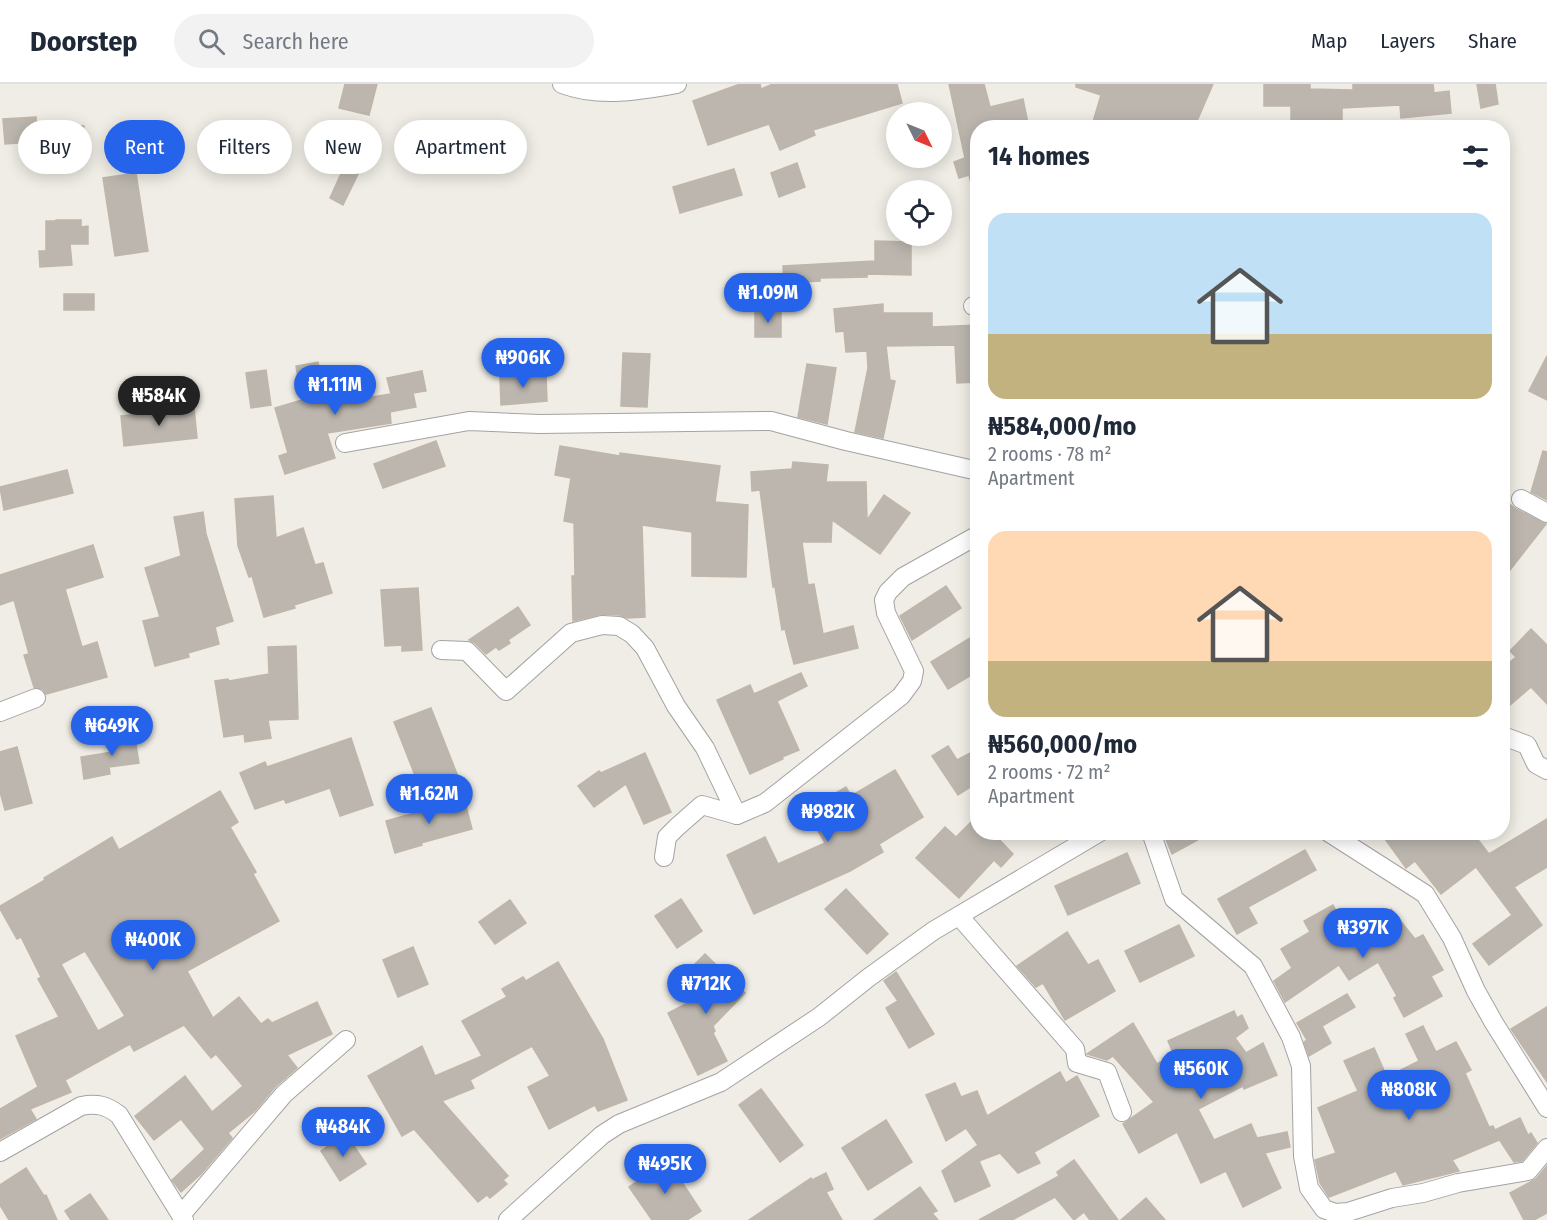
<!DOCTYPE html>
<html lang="en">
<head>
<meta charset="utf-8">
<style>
	:root { --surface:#fff; --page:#f2f2f3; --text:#1f2937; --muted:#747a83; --line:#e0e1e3; --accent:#2563eb }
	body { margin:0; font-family:"Fira Sans Condensed",sans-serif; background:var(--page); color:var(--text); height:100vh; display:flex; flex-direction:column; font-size:22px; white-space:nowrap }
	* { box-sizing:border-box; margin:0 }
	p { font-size:20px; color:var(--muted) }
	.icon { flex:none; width:33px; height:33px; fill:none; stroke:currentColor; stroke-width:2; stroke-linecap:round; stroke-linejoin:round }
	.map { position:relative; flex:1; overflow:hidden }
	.panel { position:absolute; left:970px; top:36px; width:540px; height:720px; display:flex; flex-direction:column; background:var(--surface); border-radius:24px; box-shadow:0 3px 15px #0003 }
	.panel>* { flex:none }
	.guide { position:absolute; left:18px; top:36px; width:570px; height:54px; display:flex; gap:12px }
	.needle { width:39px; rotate:133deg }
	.controls { position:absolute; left:886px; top:18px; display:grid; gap:12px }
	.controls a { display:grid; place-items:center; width:66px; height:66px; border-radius:50%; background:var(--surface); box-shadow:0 3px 15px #0003; font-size:30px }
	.price { position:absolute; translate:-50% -51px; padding:0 14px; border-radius:21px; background:var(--accent); color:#fff; font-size:20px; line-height:39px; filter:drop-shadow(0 2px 3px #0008) }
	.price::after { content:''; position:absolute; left:50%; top:36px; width:18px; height:14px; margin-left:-9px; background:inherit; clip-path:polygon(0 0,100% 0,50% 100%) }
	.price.current { background:#222; color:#fff }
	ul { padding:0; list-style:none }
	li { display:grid; align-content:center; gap:12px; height:318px; padding:0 18px }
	li span { display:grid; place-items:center; height:186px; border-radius:18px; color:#555 }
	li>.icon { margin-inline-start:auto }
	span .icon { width:108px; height:108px; fill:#fffc; stroke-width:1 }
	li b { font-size:26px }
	h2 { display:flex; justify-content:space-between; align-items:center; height:72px; padding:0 18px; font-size:26px }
	.chip { padding:0 21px; border-radius:27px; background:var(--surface); box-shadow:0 3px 15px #0003; font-size:21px; line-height:54px }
	.chip.current { background:var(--accent); color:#fff }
	header { display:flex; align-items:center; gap:36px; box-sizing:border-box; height:84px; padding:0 30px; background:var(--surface); border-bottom:2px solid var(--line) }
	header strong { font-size:28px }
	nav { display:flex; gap:33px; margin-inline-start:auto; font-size:21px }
	.search { width:420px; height:54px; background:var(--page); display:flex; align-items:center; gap:15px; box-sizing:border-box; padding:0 21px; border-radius:33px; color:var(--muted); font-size:22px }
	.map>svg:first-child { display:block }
</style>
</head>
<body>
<header>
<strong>Doorstep</strong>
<div class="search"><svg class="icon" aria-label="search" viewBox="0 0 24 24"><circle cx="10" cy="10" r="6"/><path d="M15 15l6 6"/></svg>Search here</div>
<nav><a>Map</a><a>Layers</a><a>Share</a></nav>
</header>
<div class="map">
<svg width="1547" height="1136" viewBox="0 0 1547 1136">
	<rect width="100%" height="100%" fill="#efede5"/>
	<g fill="#bcb6af" stroke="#c0b5a9" stroke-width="1.5" fill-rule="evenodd">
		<path d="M345,0h32l-8,31 -30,-7z"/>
		<path d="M740,0h20l1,5 12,-5h124l5,19 -89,27 2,5 -35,15 -11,-26 -61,21 -15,-44z"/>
		<path d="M949,0h35l6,23 33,-8 6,29h-51v60h-6l-3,-13 -10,3 -5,-16 11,-4z"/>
		<path d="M1076,0h137l-19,44h-95l-7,-3 9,-30 -25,-8z"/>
		<path d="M1264,0h46v5l43,1v-6h80l1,9 15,-2 2,22 -50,5 -1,-13 -58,3v20h-29v-4l-22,1v-19h-27z"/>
		<path d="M1477,0h18l3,20 -17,4z"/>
		<path d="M36,33l2,22 -20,2v2l-13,1 -2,-25z"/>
		<path d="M64,41l20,1 -1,18 -21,-2z"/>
		<path d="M797,79l8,24 -26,10 -8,-24z"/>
		<path d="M345,81l14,7 -16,33 -13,-7z"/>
		<path d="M734,85l8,26 -62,18 -7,-26z"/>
		<path d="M136,89l12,78 -33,5 -12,-78z"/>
		<path d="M56,136h25v7l7,-1v18h-18l2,21 -32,2 -1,-16h7v-30h10z"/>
		<path d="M875,157l36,1v33l-44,-1v3l-47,1v3l-36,2 -1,-17 92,-5z"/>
		<rect x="64" y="210" width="30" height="16"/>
		<path d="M883,220v9h49v14l46,-2v57l-21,1 -2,-38 -69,1 4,34 5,1 -12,57 -28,-6 13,-64 -1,-17 -21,1 -2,-21 -8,1 -2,-23z"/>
		<rect x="755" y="226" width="26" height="27"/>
		<path d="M623,269l27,1 -3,53 -26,-1z"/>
		<path d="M1547,272v44l-18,-9z"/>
		<path d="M318,278l7,42 66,-10 -4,-16 35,-7 4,20 -13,2 3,14 -26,5 1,11 -64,10 8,25 -50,16 -6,-18 9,-3 -13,-45 27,-8 -6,-34z"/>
		<path d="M807,280l29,4 -9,56 -29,-7z"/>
		<path d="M266,286l5,35 -20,3 -5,-35z"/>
		<path d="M546,290l1,27 -46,4 -1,-28z"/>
		<path d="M194,324l3,30 -73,8 -3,-30z"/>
		<path d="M436,357l9,25 -62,22 -9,-24z"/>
		<path d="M560,362l60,10v-3l100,13 -5,36 33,3 -2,72 -54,-1v-44l-50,-7 3,92 -18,1 -7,-3 -18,-1 -29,7 -1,-45h3l-1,-53 -10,-2 7,-43 -16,-3z"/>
		<path d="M1543,367l4,1v48l-16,-8z"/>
		<path d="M793,378l35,3 -2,17h40l1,38 17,-25 26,18 -30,41 -48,-34 -1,22h-29l6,43 6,-1 9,50 30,-8 5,22 -64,16 -9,-35 -3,1 -7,-43h-2l-13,-97 -8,1 -1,-19 41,-3z"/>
		<path d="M67,386l6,23 -69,17 -4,-23z"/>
		<path d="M273,412l3,42 27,-10 12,37 8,-2 9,30 -38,12 1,3 -31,9 -12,-41 -3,1 -11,-31 -3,-47z"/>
		<path d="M1503,415l13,10 30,15 -43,55z"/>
		<path d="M203,428l3,22 27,87 -18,6 4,17 -31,9 1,4 -34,9 -12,-45 17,-4 -15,-49 36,-12 -7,-39z"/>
		<path d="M93,461l10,32 -38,12 17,58 15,-5 10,35 -61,17 -3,-5 -9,-2 -10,-32 5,-1 -15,-54 -14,5v-30z"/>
		<path d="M946,502l15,22 -49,32 -12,-24z"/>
		<path d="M418,504l4,62 -20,1v-6l-17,1 -4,-56z"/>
		<path d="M518,523l12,18 -22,15 2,3 -11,7 -3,-3 -10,7 -11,-11 -6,-3z"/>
		<path d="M1531,545l16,16v59l-16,-17 -28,24v-43l13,-11 -6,-6z"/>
		<path d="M978,549v38l-30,18 -17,-27z"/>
		<path d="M296,562l2,73 -30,1 3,18 -26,4 -1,-8 -20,3 -9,-56 13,-2 1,2 40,-7 -1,-27z"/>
		<path d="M801,589l6,13 -30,15 22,49 -17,7 1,2 -33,15 -33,-74 33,-15 4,9z"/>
		<path d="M431,624l26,66 -37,14 -26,-66z"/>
		<path d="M134,649l5,30 -30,4 1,7 -26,5 -3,-22 31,-5 -2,-15z"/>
		<path d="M351,654l22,67 -33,11 -10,-28 -44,15 -2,-4 -29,10 -15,-36 25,-11 2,5z"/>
		<path d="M948,662l9,14 21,-11v33l-20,13 -26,-39z"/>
		<path d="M17,663l15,56 -27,7 -5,-18v-40z"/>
		<path d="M645,669l26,59 -27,12 -18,-40 -32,23 -16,-21 21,-15 2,2z"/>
		<path d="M895,686l28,47 -44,27 4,8 -33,19 -96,43 -27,-59 38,-18 13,27 47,-21 -19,-33 40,-23 5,9z"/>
		<path d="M220,707l18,31 -8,5 26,45 -3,2 26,47 -92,50 26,47 26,-21 22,27 7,-5 4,4 45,-21 15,32 -45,21 10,13 -22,19 -20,24 -27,22 4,5 -31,36 -20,18 -9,-12 33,-31 -24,-30 -27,21 -19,-24 50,-40 27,36 31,-26 -27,-32 -5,4 -27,-33 -50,26 -4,-7 -65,36 6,12 -41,17 6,10 -36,20v-30l38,-22 -22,-51 43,-19 -21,-38 3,-2 -20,-40 -4,2 -17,-30v-3l45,-26 -1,-2 68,-41 7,13zM85,867l40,65 -27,15 -37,-67z"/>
		<path d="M464,715l8,30 -51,14 1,2 -27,8 -9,-32z"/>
		<path d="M978,731v17h14l21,22 -12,13 -7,-7 -35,38 -43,-40 29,-31 11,10z"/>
		<path d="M1547,735v48l-33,20 28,38 -53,40 -16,-21 39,-29 -36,-48 -35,27 -26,-33 -9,7 -26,-36h92l17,22z"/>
		<path d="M1163,748h49l-40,22z"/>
		<path d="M1305,766l11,20 -68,37 9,16 -20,11 -19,-35z"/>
		<path d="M1127,769l13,30 -72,32 -13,-29z"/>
		<path d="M846,805l42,45 -21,20 -42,-45z"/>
		<path d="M681,815l21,32 -25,17 -22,-32z"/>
		<path d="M510,816l16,23 -31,21 -16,-22z"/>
		<path d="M1333,821l23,44 33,-21 -9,-10 11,-9 24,30 8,-4 20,35 -12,6 11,20 -38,21 -10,-19 3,-2 -19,-34 -29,18 -10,-15 -54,37 -11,-21 18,-13 -11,-19 29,-17 -6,-11z"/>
		<path d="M1179,841l15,31 -54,26 -15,-31z"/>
		<path d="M1067,848l21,33 10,-5 17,31 -50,29 -22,-37 -7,4 -19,-21z"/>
		<path d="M413,863l15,37 -30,13 -15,-37z"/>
		<path d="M705,870l40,39 -32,33 2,5 -2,2 14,28 -29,14 -30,-62 41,-21 -21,-21z"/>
		<path d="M558,878l45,77 24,61 -29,11 -3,-6 -46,24 -21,-42 22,-11 -18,-30 -62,34 4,8 -32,13 66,75 -5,4 4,4 -17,14 -3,-3 -9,7 -64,-73 -12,7 -34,-60 54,-30 13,30 47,-20 -20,-35 45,-24 -5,-8 21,-12 3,4z"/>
		<path d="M896,888l38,62 -25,14 -23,-40 12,-7 -14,-20z"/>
		<path d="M1347,910l8,13 -33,19 9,17 -22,13 -5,-14 3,-2 -10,-17z"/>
		<path d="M1547,923v75l-36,-53z"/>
		<path d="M1234,927l3,7 5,-3 6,13 -13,10 11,15 17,-10 14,32 -33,14 -1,-3 -45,23 16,31 37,-16 6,14 30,-6 3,15 -25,6 16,35 -38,19 -17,-36 -25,12 -24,-51 -38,21 -16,-29 31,-22 -41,-46 -6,4 -20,-6 46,-31 24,41 17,-9 -6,-14z"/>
		<path d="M1423,942l13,26 20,-10 15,28 -6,3 24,54 4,-1 2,4 25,-12 8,17 3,-2 6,10 -15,18 -8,1 -17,-26 2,4 -47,20 7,11 -56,14 -7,-14 -67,26 -9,-14 -5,-23 21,-7 -18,-45 40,-17 -14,-30 30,-13 13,29 32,-16 -13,-27z"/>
		<path d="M1060,988l6,11 11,-7 22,40 -65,36 6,11 -22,10 -18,-20 -21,8 11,25 -35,16 -13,-31 36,-26 -12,-17 -20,13 -20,-46 29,-12 6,14 16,-6 10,25z"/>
		<path d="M761,1005l42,56 -23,17 -41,-57z"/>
		<path d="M886,1036l26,42 -44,28 -26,-42z"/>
		<path d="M346,1050l20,30 -26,17 -19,-30z"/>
		<path d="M666,1074l35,53 -14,9h-35l-23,-33 22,-15 -2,-3z"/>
		<path d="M1074,1076l44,60h-28l-6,-8 -10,8 -19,-23 -43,23h-33l80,-44 -2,-4z"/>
		<path d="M1547,1082v47l-13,7h-10l-14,-27 26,-14z"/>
		<path d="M26,1084l18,28 2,-1 11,25h-48l-9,-15v-20z"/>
		<path d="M826,1089l7,16 -7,3 16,28h-93l62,-42 1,2z"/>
		<path d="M920,1103l17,24 -5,2 6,7h-64z"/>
		<path d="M90,1110l18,26h-37l-6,-9z"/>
		<path d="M1146,1114l19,22h-44z"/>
	</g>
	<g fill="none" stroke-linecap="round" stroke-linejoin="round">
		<g stroke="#a3a3a3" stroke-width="20">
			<g id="street">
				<path d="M562,0c37,14 77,7 115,0"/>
				<path d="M973,222h5"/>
				<path d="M345,359l124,-22 71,3 231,-3 75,20 132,30"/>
				<path d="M1521,415l26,14"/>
				<path d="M441,566l26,1 39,40 65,-58 31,-8 17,1 13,8 13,14 31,58 29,42 32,67"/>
				<path d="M0,628l36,-14"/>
				<path d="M1503,652l24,9 9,19 11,6"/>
				<path d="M1151,748l23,67 79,67 38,71 10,29 2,90 6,32 15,21 11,4 13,-1 44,-14 31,-5 35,-10 70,-12 19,-23"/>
				<path d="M1328,748l97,62 27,44 24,53 18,32 53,85"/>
				<path d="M664,773l3,-20 10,-10 25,-22 35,10 28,-12 136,-107 11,-15 2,-10 -28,-58 -2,-13 4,-8 15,-15 75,-42"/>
				<path d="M959,832l116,133 2,14 30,9 15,40"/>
				<path d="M0,1068l81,-46c16,-3 25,-1 38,9l65,105"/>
				<path d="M181,1131l103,-121 62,-54"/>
				<path d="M508,1136l94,-85 17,-11 102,-42 98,-65 49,-39 65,-47 167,-99"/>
			</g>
		</g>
		<use href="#street" stroke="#fff" stroke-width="18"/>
	</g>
</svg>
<div class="controls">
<a><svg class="needle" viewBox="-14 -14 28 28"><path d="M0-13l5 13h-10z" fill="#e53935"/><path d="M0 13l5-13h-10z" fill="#747a83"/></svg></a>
<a><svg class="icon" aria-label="locate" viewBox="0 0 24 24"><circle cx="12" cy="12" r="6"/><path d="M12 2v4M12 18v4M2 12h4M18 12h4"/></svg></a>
</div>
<b class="price" style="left:768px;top:240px">₦1.09M</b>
<b class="price" style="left:523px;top:305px">₦906K</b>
<b class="price" style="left:335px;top:332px">₦1.11M</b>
<b class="price current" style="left:159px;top:343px">₦584K</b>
<b class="price" style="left:112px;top:673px">₦649K</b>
<b class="price" style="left:429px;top:741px">₦1.62M</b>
<b class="price" style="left:828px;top:759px">₦982K</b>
<b class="price" style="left:1363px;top:875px">₦397K</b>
<b class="price" style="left:153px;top:887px">₦400K</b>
<b class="price" style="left:706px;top:931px">₦712K</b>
<b class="price" style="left:1201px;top:1016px">₦560K</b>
<b class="price" style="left:1409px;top:1037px">₦808K</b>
<b class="price" style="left:343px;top:1074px">₦484K</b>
<b class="price" style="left:665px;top:1111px">₦495K</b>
<div class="guide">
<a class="chip">Buy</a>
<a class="chip current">Rent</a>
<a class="chip">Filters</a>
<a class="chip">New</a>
<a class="chip">Apartment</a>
</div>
<section class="panel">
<h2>14 homes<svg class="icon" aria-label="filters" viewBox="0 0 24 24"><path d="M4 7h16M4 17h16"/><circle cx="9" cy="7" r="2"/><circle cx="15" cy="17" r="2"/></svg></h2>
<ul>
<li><span style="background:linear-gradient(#bfe0f5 65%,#c2b280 0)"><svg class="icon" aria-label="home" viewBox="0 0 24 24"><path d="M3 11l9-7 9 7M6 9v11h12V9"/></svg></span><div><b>₦584,000/mo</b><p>2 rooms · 78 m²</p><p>Apartment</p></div></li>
<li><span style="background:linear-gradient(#ffd9b3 70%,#c2b280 0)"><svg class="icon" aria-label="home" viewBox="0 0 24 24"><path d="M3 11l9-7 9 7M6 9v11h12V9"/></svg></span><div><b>₦560,000/mo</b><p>2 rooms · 72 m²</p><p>Apartment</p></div></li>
</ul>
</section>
</div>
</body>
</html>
